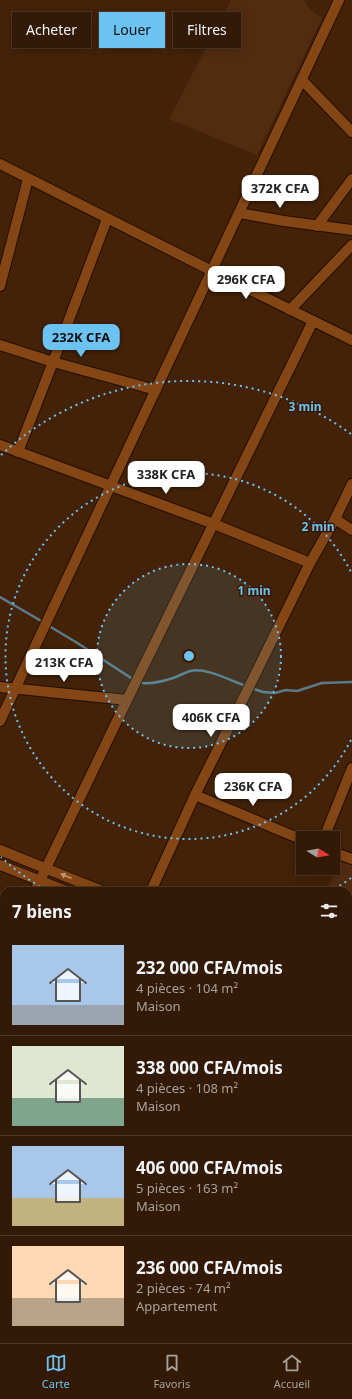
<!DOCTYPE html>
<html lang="fr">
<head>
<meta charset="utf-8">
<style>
	:root { --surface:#321a06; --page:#3a2310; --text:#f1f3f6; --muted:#a8a19b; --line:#4d3828; --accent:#6cc3f2 }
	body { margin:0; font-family:"Noto Sans",sans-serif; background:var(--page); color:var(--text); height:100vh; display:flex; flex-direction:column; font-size:15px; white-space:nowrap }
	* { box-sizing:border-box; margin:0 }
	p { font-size:13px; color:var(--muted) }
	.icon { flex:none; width:22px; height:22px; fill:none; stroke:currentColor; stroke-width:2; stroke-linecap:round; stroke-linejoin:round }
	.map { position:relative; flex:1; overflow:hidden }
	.drawer { position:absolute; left:0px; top:887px; width:352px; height:456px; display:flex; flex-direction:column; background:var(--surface); border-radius:12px 12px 0 0; box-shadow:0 2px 10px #0003,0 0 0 1px var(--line) }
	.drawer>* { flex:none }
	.guide { position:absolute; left:12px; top:12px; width:328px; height:36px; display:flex; gap:8px }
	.needle { width:26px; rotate:101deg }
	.tools { position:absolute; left:296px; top:831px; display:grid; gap:8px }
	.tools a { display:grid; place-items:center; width:44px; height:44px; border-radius:0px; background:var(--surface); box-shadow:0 2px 10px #0003,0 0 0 1px var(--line); font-size:20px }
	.price { position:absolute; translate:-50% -34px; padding:0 9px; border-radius:8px; background:#fff; color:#222; font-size:13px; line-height:26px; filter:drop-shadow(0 1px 2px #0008) }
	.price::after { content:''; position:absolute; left:50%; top:24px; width:12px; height:9px; margin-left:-6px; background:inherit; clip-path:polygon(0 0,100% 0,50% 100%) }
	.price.current { background:var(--accent); color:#111 }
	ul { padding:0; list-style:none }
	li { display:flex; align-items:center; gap:12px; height:100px; padding:0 12px }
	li+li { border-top:1px solid var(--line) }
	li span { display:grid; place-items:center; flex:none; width:112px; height:80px; border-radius:0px; color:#555 }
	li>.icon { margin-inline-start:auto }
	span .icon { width:48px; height:48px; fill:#fffc; stroke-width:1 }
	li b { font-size:17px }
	h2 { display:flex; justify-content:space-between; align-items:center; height:48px; padding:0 12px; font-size:17px }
	.chip { padding:0 14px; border-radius:0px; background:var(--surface); box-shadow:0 2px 10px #0003,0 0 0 1px var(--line); font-size:14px; line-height:36px }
	.chip.current { background:var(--accent); color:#111 }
	.tab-bar { display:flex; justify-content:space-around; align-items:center; height:56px; border-top:1px solid var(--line); background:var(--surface); font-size:11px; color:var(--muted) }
	.tab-bar a { display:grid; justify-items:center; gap:2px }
	.tab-bar .current { color:var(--accent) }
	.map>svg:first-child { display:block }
</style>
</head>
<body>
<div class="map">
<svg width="352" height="1343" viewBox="0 0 352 1343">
	<rect width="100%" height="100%" fill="#432208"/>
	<g fill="#522c10">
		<path d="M231,0h73l6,10 12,8 -65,137 -88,-36z"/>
		<path d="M340,857l12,5v123l-4,-2v-92h-21z"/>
		<path d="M348,1016l4,1v58l-4,10z"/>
		<path d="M348,1295l4,1v47h-92l2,-4h86z"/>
	</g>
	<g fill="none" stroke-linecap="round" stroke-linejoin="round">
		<g stroke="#597b89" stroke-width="2.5">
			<path d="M0,597l43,25"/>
			<path d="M49,626l30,18 52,34"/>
			<path d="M143,683c9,1 21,-2 30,-5 6,-2 11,-5 17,-7 16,-4 41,10 56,15"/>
			<path d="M251,688l12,4 12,1 11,-3 11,1 25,-8 30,-1"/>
		</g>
		<g stroke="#220e02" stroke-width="12">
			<g id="minor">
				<path d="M302,80l50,52"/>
				<path d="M0,164l212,107 140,69"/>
				<path d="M239,213l45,8 68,9"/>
				<path d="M317,226l35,-47"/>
				<path d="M0,286l28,-107"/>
				<path d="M290,310l62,-65"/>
				<path d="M0,345l53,17 103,28"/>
				<path d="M0,445l214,79 96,39"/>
				<path d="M18,452l35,-90 54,-143"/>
				<path d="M335,519l17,11"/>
				<path d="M0,687l127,13"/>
				<path d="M0,721l339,-721"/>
				<path d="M195,795l108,45"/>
				<path d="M324,838l28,-70"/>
				<path d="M0,850l102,41"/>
				<path d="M333,852l19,7"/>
				<path d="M0,865l66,26"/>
				<path d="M35,891l92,-191 186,-379"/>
				<path d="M151,891l44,-96 52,-104 63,-128 25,-44 17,-35"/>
				<path d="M0,964l4,-8"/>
				<path d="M348,992l4,2"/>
				<path d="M348,1008l4,2"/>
				<path d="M348,1107l4,-9"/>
				<path d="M348,1189l4,1"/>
				<path d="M0,1205l4,-8"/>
				<path d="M252,1343l1,-4"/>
			</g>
		</g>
		<use href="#minor" stroke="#844614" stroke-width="10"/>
	</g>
	<defs><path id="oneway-solid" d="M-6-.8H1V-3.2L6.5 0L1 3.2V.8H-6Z"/></defs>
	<use fill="#c79673" href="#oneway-solid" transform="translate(66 876) rotate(-158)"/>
	<circle cx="189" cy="656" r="92" fill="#6cc3f2" fill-opacity=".12"/>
	<g fill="none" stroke="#6cc3f2" stroke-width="2" stroke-dasharray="2 4">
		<circle cx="189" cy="656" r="92"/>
		<path d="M351 740A183 183 0 1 1 351 572"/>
		<path d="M351 878A275 275 0 0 1 333 890M45 890A275 275 0 0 1 1 857M1 455A275 275 0 0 1 351 434"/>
	</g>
	<circle cx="189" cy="656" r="6" fill="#6cc3f2" stroke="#381800" stroke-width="2"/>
	<g font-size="12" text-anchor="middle" font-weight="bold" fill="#6cc3f2" stroke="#381800" stroke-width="3" stroke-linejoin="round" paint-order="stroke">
		<text x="305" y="411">3 min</text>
		<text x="318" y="531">2 min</text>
		<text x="254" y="595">1 min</text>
	</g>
</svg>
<div class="tools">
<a><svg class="needle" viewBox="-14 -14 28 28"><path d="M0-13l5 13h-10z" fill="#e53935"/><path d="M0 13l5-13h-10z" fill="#a8a19b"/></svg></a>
</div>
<b class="price" style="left:280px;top:209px">372K CFA</b>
<b class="price" style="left:246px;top:300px">296K CFA</b>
<b class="price current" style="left:81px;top:358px">232K CFA</b>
<b class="price" style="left:166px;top:495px">338K CFA</b>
<b class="price" style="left:64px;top:683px">213K CFA</b>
<b class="price" style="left:211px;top:738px">406K CFA</b>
<b class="price" style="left:253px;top:807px">236K CFA</b>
<div class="guide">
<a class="chip">Acheter</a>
<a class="chip current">Louer</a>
<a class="chip">Filtres</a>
</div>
<section class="drawer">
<h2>7 biens<svg class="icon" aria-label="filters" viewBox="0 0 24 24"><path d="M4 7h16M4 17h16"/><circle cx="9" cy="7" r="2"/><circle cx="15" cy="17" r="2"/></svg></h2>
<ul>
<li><span style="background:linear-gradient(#a9c7e8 75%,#9aa5b1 0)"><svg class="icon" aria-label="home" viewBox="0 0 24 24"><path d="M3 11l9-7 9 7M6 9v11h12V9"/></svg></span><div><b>232 000 CFA/mois</b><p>4 pièces · 104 m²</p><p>Maison</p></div></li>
<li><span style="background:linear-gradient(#dfe7d0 65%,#7fa58c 0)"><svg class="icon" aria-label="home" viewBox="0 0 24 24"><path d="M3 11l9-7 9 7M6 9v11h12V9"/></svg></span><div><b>338 000 CFA/mois</b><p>4 pièces · 108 m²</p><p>Maison</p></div></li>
<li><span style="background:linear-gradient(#a9c7e8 65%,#c2b280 0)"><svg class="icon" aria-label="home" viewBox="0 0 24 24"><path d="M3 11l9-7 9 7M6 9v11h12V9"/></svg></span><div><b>406 000 CFA/mois</b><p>5 pièces · 163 m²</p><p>Maison</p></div></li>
<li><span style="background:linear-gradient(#ffd9b3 65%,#b9a48a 0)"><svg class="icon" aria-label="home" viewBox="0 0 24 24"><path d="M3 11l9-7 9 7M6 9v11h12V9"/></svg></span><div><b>236 000 CFA/mois</b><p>2 pièces · 74 m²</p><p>Appartement</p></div></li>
</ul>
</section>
</div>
<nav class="tab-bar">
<a class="current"><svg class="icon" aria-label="map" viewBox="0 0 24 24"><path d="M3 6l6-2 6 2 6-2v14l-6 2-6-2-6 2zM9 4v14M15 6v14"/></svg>Carte</a>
<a><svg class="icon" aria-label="saved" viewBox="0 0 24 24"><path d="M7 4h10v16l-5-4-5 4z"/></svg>Favoris</a>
<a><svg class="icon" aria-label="home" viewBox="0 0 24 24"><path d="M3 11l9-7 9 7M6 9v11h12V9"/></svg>Accueil</a>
</nav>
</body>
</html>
